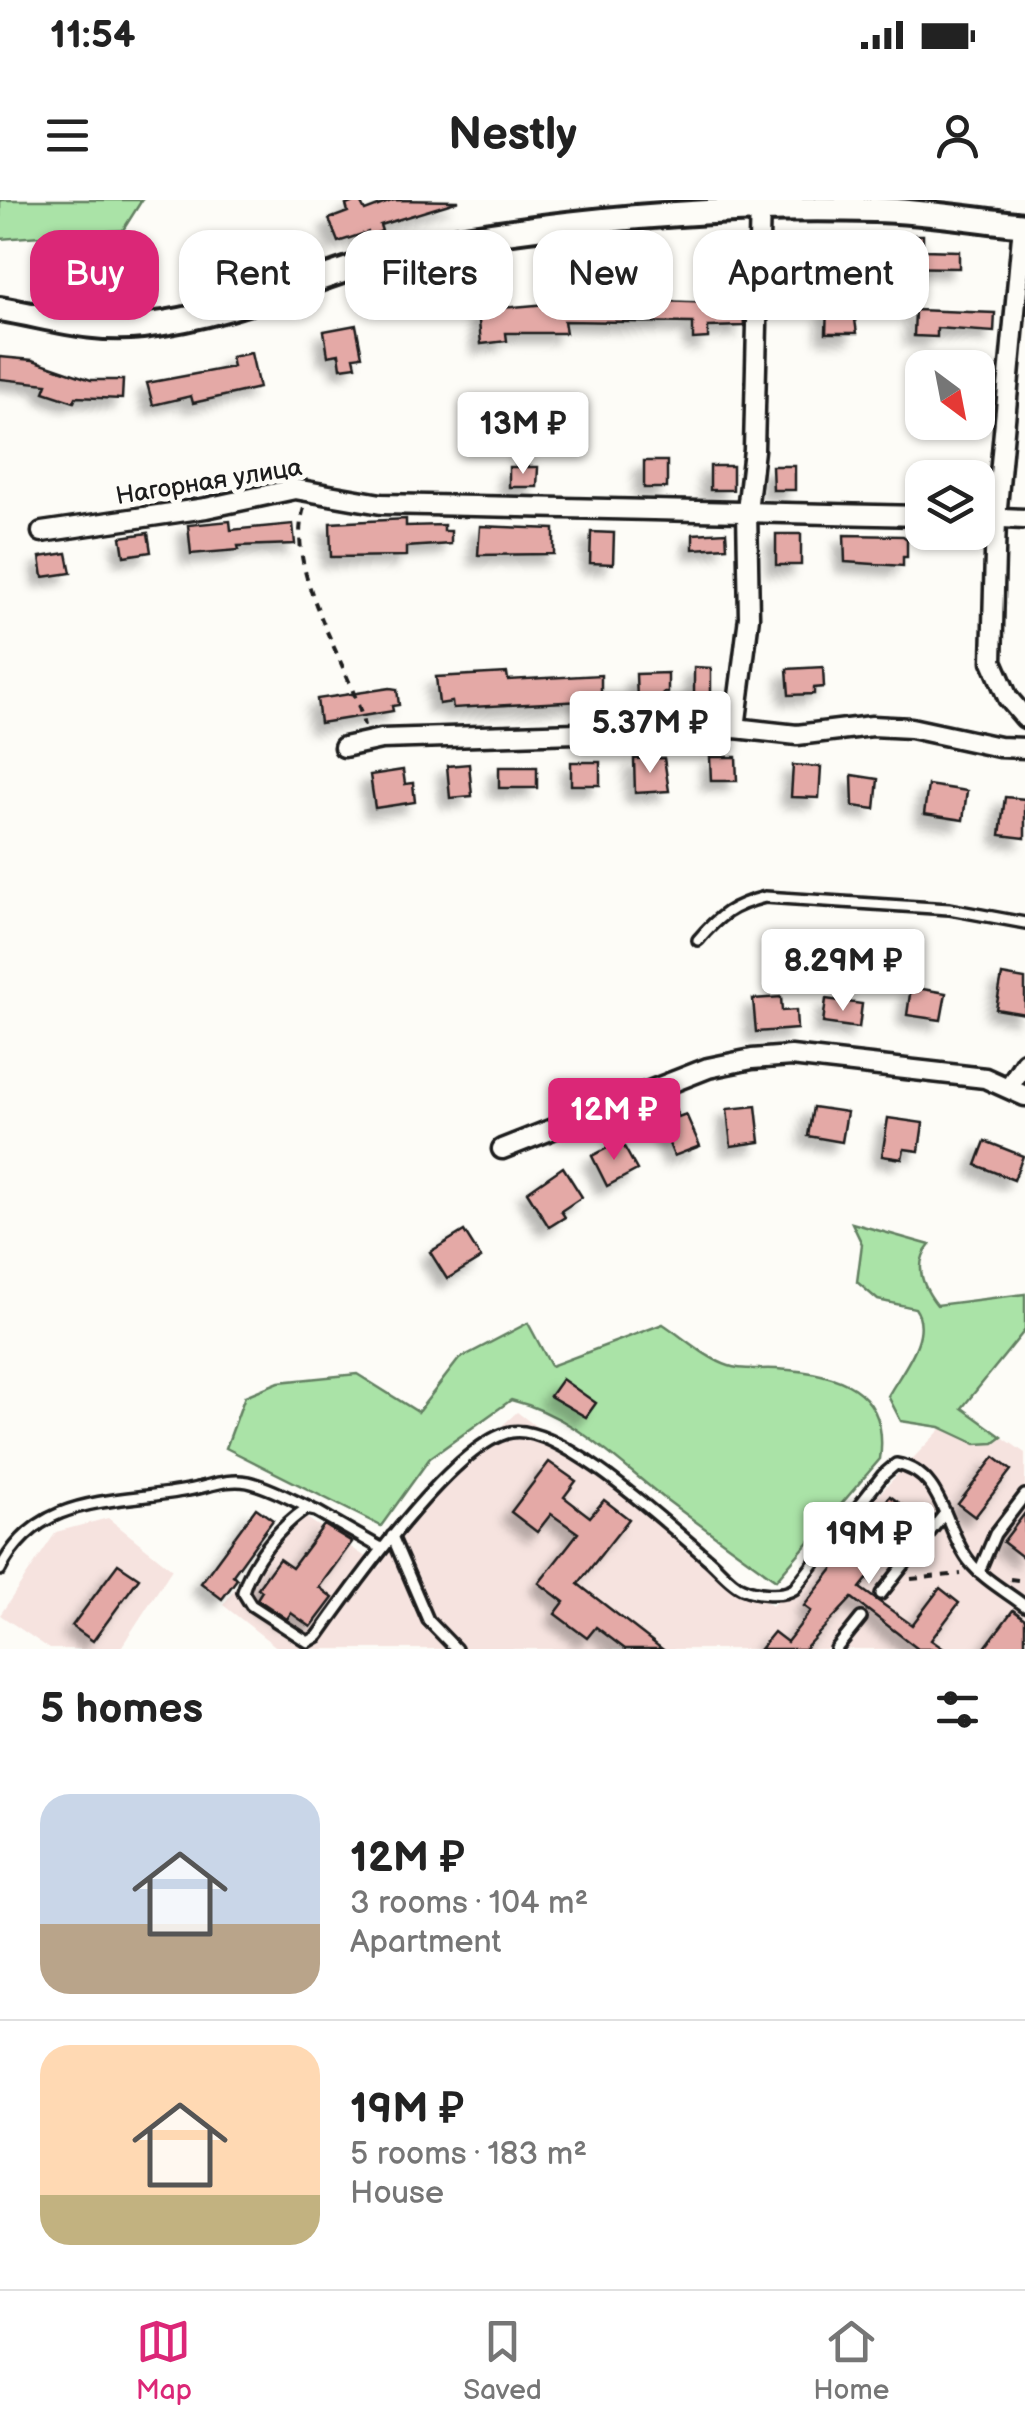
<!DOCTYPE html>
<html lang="en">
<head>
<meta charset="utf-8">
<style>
	:root { --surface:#fff; --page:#f2f2f2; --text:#222; --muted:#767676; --line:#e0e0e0; --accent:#db2777 }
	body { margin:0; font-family:"Balsamiq Sans",sans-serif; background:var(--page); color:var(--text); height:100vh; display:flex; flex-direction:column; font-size:38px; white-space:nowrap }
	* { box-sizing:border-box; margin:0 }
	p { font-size:32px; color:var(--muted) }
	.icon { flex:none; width:55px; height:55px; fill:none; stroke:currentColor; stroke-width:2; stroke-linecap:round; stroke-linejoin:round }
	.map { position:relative; height:1449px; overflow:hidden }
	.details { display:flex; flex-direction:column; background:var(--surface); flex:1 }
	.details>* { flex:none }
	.guide { position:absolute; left:30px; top:30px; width:965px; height:90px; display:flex; gap:20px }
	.needle { width:65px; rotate:148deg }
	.tools { position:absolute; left:905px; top:150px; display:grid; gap:20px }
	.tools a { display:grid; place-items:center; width:90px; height:90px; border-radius:20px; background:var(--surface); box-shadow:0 2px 8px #0004; font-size:50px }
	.price { position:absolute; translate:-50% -85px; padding:0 22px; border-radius:10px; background:#fff; color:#222; font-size:32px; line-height:65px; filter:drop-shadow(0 2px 5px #0008) }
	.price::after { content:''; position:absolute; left:50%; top:60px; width:30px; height:22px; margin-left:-15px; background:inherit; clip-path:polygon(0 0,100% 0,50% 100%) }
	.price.on { background:var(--accent); color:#fff }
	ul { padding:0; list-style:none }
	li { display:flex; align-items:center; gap:30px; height:250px; padding:0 40px }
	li+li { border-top:2px solid var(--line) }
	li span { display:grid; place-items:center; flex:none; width:280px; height:200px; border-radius:30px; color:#555 }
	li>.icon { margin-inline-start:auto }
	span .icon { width:120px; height:120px; fill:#fffc; stroke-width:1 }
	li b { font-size:42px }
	h2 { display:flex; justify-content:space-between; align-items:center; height:120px; padding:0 40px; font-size:42px }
	.pill { padding:0 35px; border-radius:30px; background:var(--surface); box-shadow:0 2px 8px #0004; font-size:35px; line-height:90px }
	.pill.on { background:var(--accent); color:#fff }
	.status { display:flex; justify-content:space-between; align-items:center; height:70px; padding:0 50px; background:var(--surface); direction:ltr }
	.status svg { height:28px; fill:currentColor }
	header { display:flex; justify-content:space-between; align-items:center; height:130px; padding:0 40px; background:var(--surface); font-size:45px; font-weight:800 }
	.dock { display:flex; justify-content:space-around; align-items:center; height:140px; border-top:2px solid var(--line); background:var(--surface); font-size:28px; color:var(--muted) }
	.dock a { display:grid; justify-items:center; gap:5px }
	.dock .on { color:var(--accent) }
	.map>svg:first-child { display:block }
</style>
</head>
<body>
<div class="status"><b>11:54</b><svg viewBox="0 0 49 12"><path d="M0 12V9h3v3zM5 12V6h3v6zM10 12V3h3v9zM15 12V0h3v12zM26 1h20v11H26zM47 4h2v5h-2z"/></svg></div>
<header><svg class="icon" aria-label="menu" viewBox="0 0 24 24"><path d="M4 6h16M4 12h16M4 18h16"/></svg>Nestly<svg class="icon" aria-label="person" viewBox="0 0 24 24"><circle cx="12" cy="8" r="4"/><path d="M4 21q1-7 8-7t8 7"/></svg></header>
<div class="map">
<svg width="1025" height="1449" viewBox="0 0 1025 1449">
	<defs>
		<filter id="shadow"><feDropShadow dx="-9" dy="9" stdDeviation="5" flood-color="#0004"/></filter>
	</defs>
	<rect width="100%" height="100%" fill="#fdfcf7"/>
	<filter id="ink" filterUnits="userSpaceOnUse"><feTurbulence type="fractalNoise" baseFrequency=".01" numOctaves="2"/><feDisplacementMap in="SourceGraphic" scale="20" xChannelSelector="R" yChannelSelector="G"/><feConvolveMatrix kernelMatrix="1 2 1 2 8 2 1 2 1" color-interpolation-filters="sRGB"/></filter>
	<g filter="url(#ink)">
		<g fill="#f6e3df">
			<path d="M961,1208l64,45v196h-746l-56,-44 70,-96 88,58 9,-39 127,-116 255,194z"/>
			<path d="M108,1318l64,51 -52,80h-70l-50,-34 56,-83z"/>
		</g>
		<g fill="#aae3a7" stroke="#638062" stroke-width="2.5">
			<path d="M0,0h142l-19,30 -123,9z"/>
			<path d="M852,1023l78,22c-17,19 -7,42 7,60l88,-11v36l-63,78 40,29 -8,6 -18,1 -36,-17 -39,-6 -13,-25c13,-24 46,-62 27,-88l-37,-8 -21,-18 5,-38z"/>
			<path d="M528,1123l23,43 112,-42c20,13 44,35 66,42 13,5 33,2 47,3 60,3 114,19 104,90l-104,121c-37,-27 -75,-54 -112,-82 -49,-38 -91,-83 -153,-98l-81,58 -49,68 -155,-78 19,-52 34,-14 78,-8 61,38 41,-53z"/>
		</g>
		<g fill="#e4a9a6" stroke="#1c1c1c" stroke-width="2.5" filter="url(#shadow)">
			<path d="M359,0l6,11 29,-11 65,1 -79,24 2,6 -13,5 -1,-4 -30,10 -9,-23 19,-7 -2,-7z"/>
			<path d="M888,35h35v15l36,1v17l-72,-1z"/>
			<path d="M255,36l4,11 40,-11 4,17 -65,16 -8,-26z"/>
			<path d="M605,99l138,5 1,22 -36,1v11l-15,1v-16l-129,-2 2,12h-60l1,8 -26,3 -3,-34z"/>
			<path d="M827,107h26l4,26h-31z"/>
			<path d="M915,110l80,3 -1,19 -57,-4v9l-23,-1z"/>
			<path d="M356,125l6,31 -8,1 2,9 -15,2 -2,-14 -11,2 -4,-25z"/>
			<path d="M251,153l8,35 -66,15 -2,-7 -38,9 -6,-22 86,-16 -2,-10z"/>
			<path d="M0,157l33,3 58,20h32l-1,19 -46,-2 -2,5 -30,-10 3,-8 -47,-5z"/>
			<rect x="644" y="261" width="23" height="27"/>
			<rect x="710" y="266" width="23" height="24"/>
			<path d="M772,266h23v24h-22z"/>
			<path d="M509,267h29l-1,20h-28z"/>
			<path d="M406,319v7l38,-1v6h7v13l-45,3v9l-75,1 -1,-34z"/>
			<path d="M230,321l1,9 62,-6 2,20 -57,2 1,4 -48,4 -3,-29z"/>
			<path d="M480,326l74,3v25l-76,1z"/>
			<path d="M591,332l23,1 -1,31 -23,-1z"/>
			<path d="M726,332l1,15 -34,2v-15z"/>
			<path d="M148,333l3,19 -27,4 -3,-19z"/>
			<rect x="776" y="334" width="25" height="31"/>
			<path d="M844,335l59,1 4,3v18h-4v9l-58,-4z"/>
			<path d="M67,353l4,20 -28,4 -3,-20z"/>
			<path d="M694,467l17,1v31h-17z"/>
			<path d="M823,467l1,20 -10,1v6l-25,1 -2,-26z"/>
			<path d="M507,473l1,7 93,-5v25l-148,8 -1,-6 -13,2 -3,-27z"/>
			<path d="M668,473v20h-5v7l-26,1 -1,-27z"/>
			<path d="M390,488l7,1 2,16 -7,1 1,5 -73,12 -3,-24z"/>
			<path d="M710,557h26l1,24h-26z"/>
			<path d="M664,558l5,33 -34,2 -1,-34z"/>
			<rect x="571" y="562" width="29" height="23"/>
			<path d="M469,564l3,32 -22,2 -3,-32z"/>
			<path d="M793,565l28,2 -2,31 -28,-1z"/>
			<rect x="499" y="567" width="38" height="21"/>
			<path d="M403,570l2,14 8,-1 2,19 -40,6 -5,-33z"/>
			<path d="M852,575l26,4 -3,30 -22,-3z"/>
			<path d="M928,585l39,6 -4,29 -39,-6z"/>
			<path d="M1005,597l20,2v39l-25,-3z"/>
			<path d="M1002,775l23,4v35l-29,-5z"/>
			<path d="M911,787l35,6 -5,27 -34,-5z"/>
			<path d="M781,797l1,14 14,-1 1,19 -41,3 -3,-33z"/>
			<path d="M826,799l36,5 -3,24 -36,-5z"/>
			<path d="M756,906l4,36 -29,4 -4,-37z"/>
			<path d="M813,907l34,5 -5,30 -34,-6z"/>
			<path d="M676,910l2,7 8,-3 14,32 -26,10 -16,-39z"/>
			<path d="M888,918l35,5 -4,28 -15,-2 -2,10 -20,-3z"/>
			<path d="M621,941l16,29 -30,16 -15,-30z"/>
			<path d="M985,941l38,15 -9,24 -38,-15z"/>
			<path d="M563,967l19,30 -21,14 4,6 -16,10 -22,-35z"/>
			<path d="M464,1031l17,27 -34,21 -17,-27z"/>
			<path d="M562,1179l34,24 -10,14 -36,-21z"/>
			<path d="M994,1257l17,13 -36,47 -17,-13z"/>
			<path d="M549,1262l27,19 -12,16 26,20 14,-17 25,19 -51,65 84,65h-37l-29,-22 -9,11 -32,-24 9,-12 -25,-19 39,-50 -27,-19 -14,18 -26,-20z"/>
			<path d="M890,1296l27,20 -57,72 52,37 28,-37 19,15 -28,37 13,9h-26l-66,-51 -48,51h-44l14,-17 13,10 24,-31 -7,-5z"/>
			<path d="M256,1308l17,12 -40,55 4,4 -15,20 -21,-16z"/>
			<path d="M1025,1313v46l-22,-17z"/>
			<path d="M324,1325l28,17 -33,45 14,11 -22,29 -20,-14 -4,6 -30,-20 5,-8 -4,-3 21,-29 13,9z"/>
			<path d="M118,1364l21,14 -46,63 -21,-15z"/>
			<path d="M1013,1410l12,9v30h-41z"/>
		</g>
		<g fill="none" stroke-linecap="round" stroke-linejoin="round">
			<g stroke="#1c1c1c" stroke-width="16">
				<g id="service">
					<path d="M698,740c21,-25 35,-35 67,-43l184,12 76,14"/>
					<path d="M392,1336l36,84 28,29"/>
					<path d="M381,1348l-65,-37 -10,-2c-26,17 -55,53 -63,83l8,13 57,37 10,-6c34,-48 137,-194 193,-204 49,-9 159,95 196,126 11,9 23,25 35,30 14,6 40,9 52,1l89,-114 13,-11c48,8 48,65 73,97 14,18 38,31 56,45"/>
					<path d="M0,1370c38,-77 115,-66 188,-80 20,-3 38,-12 60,-8 22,5 44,18 64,27"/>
					<path d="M979,1372l16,-38 30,-39"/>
					<path d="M881,1394l64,-81"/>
					<path d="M836,1449l25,-31"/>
				</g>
			</g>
			<g stroke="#1c1c1c" stroke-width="25">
				<g id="minor">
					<path d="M1023,25l-27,293 -4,143 16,37 17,20"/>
					<path d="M978,317l47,2"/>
					<path d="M42,332l164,-24 89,-19 86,15 541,12"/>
					<path d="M735,528l14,-111 -2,-106 7,-61 6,-250"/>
					<path d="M344,547l37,-8 354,-11 62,7 75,-9 39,2 88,19 26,1"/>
					<path d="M1009,887l16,-25"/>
					<path d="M502,949l206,-81 44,-9 39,-3 194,22 40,18"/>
				</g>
			</g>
			<g stroke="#1c1c1c" stroke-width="30">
				<path id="tertiary" d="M0,109c49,8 92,23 142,17 111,-12 213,-70 323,-88 134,-21 273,-32 409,-28 50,1 101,10 151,15"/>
			</g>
			<g stroke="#1c1c1c" stroke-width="4" stroke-dasharray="8 8" stroke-linecap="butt">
				<path d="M304,308c-21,65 48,158 60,218"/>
				<path d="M911,1379l50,-5"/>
				<path d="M1010,1379l15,2"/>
			</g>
			<use href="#service" stroke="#fdfcf7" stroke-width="9"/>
			<use href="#minor" stroke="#fdfcf7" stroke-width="18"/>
			<use href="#tertiary" stroke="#fdfcf7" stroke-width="22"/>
		</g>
	</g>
	<g text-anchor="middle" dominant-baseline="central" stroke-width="10" stroke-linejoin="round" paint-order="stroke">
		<g font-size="25" fill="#1c1c1c" stroke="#fdfcf7">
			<text transform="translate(209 282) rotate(-9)">Нагорная улица</text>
		</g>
	</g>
</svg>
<div class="tools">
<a><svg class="needle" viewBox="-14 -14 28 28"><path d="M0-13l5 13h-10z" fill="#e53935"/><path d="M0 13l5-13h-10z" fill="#767676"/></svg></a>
<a><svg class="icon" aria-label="layers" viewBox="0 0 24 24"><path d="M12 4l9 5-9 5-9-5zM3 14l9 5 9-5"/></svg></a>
</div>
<b class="price" style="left:523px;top:277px">13M ₽</b>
<b class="price" style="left:650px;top:576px">5.37M ₽</b>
<b class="price" style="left:843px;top:814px">8.29M ₽</b>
<b class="price on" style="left:614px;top:963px">12M ₽</b>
<b class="price" style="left:869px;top:1387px">19M ₽</b>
<div class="guide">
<a class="pill on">Buy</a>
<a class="pill">Rent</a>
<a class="pill">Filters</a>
<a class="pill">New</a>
<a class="pill">Apartment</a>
</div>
</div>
<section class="details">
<h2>5 homes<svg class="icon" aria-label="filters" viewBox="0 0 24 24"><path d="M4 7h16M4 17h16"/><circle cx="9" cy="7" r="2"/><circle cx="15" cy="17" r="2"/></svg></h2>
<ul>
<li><span style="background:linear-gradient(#c9d6e8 65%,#b9a48a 0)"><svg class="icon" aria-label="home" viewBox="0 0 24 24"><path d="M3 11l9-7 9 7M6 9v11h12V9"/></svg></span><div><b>12M ₽</b><p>3 rooms · 104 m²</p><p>Apartment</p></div></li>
<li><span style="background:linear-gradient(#ffd9b3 75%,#c2b280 0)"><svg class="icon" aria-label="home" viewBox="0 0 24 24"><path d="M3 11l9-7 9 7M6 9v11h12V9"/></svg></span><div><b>19M ₽</b><p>5 rooms · 183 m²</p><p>House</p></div></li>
</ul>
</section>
<nav class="dock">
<a class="on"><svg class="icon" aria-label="map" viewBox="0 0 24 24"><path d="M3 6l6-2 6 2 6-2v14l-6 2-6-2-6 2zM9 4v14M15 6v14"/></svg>Map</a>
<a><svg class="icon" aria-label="saved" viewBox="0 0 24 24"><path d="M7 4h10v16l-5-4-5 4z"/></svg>Saved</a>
<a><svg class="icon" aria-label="home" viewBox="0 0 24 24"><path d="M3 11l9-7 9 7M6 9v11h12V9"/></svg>Home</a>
</nav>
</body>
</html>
